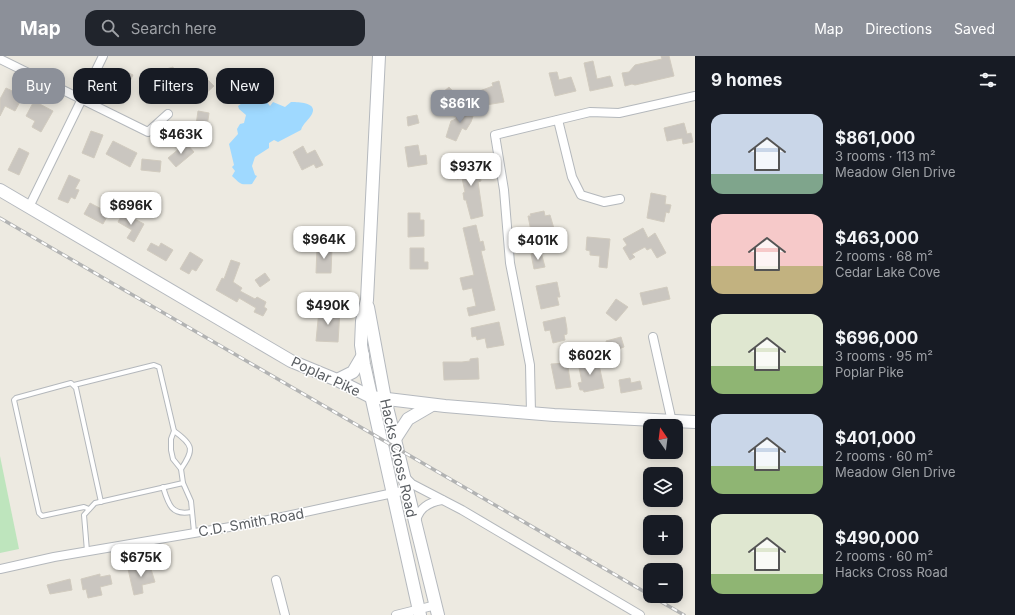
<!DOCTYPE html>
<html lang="en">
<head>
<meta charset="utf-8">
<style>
	:root { --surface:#171b24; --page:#20242c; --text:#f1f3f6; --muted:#9ea1a6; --accent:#8c9099 }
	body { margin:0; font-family:Inter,sans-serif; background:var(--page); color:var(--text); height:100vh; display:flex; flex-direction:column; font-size:15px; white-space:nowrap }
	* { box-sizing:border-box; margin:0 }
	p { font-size:13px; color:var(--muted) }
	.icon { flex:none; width:22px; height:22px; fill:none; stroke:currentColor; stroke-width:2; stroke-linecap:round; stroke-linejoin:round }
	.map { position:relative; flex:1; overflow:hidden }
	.details { display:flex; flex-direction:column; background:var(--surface); width:320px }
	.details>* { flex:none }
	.hud { position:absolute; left:12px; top:12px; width:380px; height:36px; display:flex; gap:8px }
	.needle { width:26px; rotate:346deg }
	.fabs { position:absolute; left:643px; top:363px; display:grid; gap:8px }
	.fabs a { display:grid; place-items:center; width:40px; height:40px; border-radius:8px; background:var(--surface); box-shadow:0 2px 10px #0003; font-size:20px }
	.price { position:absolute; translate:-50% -34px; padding:0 9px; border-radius:8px; background:#fff; color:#222; font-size:13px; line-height:26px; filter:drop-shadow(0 1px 2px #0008) }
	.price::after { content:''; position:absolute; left:50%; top:24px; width:12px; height:9px; margin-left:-6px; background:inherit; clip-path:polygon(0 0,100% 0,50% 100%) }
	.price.current { background:var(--accent); color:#fff }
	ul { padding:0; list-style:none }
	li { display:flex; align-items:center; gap:12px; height:100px; padding:0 16px }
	li span { display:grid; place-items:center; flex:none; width:112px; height:80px; border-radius:12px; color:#555 }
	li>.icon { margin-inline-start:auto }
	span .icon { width:48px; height:48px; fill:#fffc; stroke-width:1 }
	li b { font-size:17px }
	h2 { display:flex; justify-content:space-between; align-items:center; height:48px; padding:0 16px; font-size:17px }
	.tag { padding:0 14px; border-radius:12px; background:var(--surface); box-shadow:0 2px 10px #0003; font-size:14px; line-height:36px }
	.tag.current { background:var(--accent); color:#fff }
	header { display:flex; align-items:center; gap:24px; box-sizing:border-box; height:56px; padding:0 20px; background:var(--accent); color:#fff }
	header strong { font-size:19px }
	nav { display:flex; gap:22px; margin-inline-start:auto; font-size:14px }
	.search { width:280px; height:36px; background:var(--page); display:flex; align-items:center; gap:10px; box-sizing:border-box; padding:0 14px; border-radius:12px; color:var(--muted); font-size:15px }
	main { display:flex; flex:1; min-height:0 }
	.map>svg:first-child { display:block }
</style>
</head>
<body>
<header>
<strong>Map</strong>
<div class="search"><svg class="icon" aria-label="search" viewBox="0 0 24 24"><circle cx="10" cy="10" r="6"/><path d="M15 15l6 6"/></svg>Search here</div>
<nav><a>Map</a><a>Directions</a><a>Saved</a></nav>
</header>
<main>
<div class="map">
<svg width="695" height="559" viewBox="0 0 695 559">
	<rect width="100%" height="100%" fill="#edeae1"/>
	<path fill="#bee5bd" d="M0,400l19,93 -19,4z"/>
	<path fill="#9fd9ff" d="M257,43l9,2 4,5 3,-4 12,5 6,-5c6,0 27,0 21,12 -3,6 -9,9 -11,16l-23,12 -4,-2 -5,3v5l-14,9 -3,9 3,9 2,1 -5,8c-13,1 -11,0 -20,-8l3,-5 -3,-4 2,-2 -5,-21 9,-10 -1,-5 3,-5 4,-1 2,-8 -7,-6 -1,-3 7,-5 9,2z"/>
	<g fill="#cac6c0" stroke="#d1cbbf">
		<path d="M661,0h8l5,20 -39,9 -3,-1 -7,2 -3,-13 7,-1 6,-7 27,-6z"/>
		<path d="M593,5l4,18 13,-3 3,10 -23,5 -6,-28z"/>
		<path d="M173,11l3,10 -27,8 -3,-10z"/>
		<path d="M197,13l17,17 -11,10 -16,-18z"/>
		<path d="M123,14l10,5 -11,22 -10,-5z"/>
		<path d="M557,16l2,8 12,-3 5,14 -21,5 -6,-23z"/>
		<path d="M499,25l5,21 -18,3v-3l-7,2 -2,-12 16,-6 -1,-3z"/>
		<path d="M449,31l8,9 -7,6 -8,-9z"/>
		<path d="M6,32l17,8 -8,15 -10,-5 -5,10v-17z"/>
		<path d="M34,45l19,10 -12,21 -9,-5 3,-6 -9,-5z"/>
		<path d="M461,51l13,6 -3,9 -5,8 -4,-2 -6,13 -10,-4 5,-16 5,-2z"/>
		<path d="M198,55l11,2 -4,27 -11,-1z"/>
		<path d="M417,59l2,8 -11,3 -1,-9z"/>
		<path d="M684,67l3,11 4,-1 2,9 -10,2 -1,-6 -15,3 -3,-13z"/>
		<path d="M91,75l12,4 -9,23 -12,-5z"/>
		<path d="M113,85l24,12 -7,14 -24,-13z"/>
		<path d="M186,87l8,9 -18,15 -8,-9z"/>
		<path d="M418,89l2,11 6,-1 1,9 -19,3 -3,-20z"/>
		<path d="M303,90l4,8 8,-4 8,15 -7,3 -2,-4 -12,6 -9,-18z"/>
		<path d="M19,92l10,5 -10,22 -11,-5z"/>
		<path d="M472,101l1,7h2l2,7h2l2,10 -3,1 5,34 -12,3 -5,-19h-2l-1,-7 2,-1 -3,-14 -5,1 -2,-8 6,-2 -2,-9z"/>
		<path d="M142,103l19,2 -1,11 -19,-2z"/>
		<path d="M69,119l11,5 -5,9 4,1 -4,9 -4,-2 -3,6 -10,-4z"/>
		<path d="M651,137l15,3 -1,8 6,1 -2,8 -3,-1 -2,10 -17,-4z"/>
		<path d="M90,147l19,10 -6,11 -19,-10z"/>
		<path d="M544,155l1,5 5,-1 5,17 -23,4 -4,-20h3l-1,-2z"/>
		<path d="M123,157l21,11 -10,18 -7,-4 5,-8 -14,-8z"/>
		<path d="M408,157h12v7h4v16l-16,1z"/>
		<path d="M476,169l4,17 3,-1 2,9 -4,1 14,59 -26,6 -2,-8 9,-2 -4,-18 -9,2 -3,-12 14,-3 -11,-47z"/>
		<path d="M643,172l5,10 7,-5 11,20 -9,5 -6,-10 -4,2 -2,-3 -13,7 3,3 -5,3 -7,-12 4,-3 -4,-6z"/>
		<path d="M587,181l23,2 -3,29 -8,-1 1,-11 -10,-1v-4l-4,-1z"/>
		<path d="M151,187l8,4 2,-4 12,7 -7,11 -19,-11z"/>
		<path d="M317,192h15l-1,25h-15z"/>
		<path d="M410,192h14v14h4v7h-18z"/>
		<path d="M190,196l13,8 -7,11 -4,-2 -3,5 -9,-5z"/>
		<path d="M541,196l4,15 -11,2 -3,-15z"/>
		<path d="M231,204l9,3 -7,19 9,6 -2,3 15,8 2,-2 9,5 -2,5 3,2 -4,7 -9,-4 2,-4 -17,-10 -2,4 -21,-12 6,-12 2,1z"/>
		<path d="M265,217l5,7 -10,7 -5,-7z"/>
		<path d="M557,226l3,15h-3l2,8 -18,4 -5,-23z"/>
		<path d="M667,231l3,12 -27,6 -3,-12z"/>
		<path d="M616,243l12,8 -12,14 -10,-8z"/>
		<path d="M319,254h21l-2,32 -22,-1z"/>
		<path d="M565,261l2,12v5l-3,1 1,5 -12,3 -3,-13 -5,1 -2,-9z"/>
		<path d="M499,266l5,23 -17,3 -2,-10 -8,2 -1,-4 -4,1 -1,-9z"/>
		<path d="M621,281l3,10 -15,5 -3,-11z"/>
		<path d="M478,302l1,21 -35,1 -1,-18h19l8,-1v-2z"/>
		<path d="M598,304l6,28 -20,4 -1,-2h-3l-2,-7 4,-1 -4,-19z"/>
		<path d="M566,307v5l2,-1 3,20 -15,2 -5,-25z"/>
		<path d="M630,322l1,5 9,-2 2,8 -21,4 -2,-13z"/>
		<path d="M144,509v2l6,-1 5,16 -13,3 1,8 -9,2 -6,-26z"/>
		<path d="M100,518v3l10,-2 2,9 -12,3 2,8 -14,3 -2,-9 -3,1 -2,-11z"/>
		<path d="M70,523l2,11 -22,4 -3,-9z"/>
	</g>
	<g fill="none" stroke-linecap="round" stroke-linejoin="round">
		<g stroke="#b4b8bc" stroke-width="6">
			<g id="lane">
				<path d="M74,329l80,-20 5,2 15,64 -3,8v11l2,9 8,10 2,14"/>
				<path d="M174,375c20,14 20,19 7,38"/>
				<path d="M163,431c5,16 8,29 28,25"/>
				<path d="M89,453l-5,-2 -42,9 -3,-3 -25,-113 2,-2 55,-15 5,5 25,114"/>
				<path d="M87,495l-3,-36 11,-12 88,-20 8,18 3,31"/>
			</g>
		</g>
		<g stroke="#b4b8bc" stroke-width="10">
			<g id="street">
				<path d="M0,3l148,73 20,-18"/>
				<path d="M558,64l14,57 9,18 23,7 16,-3"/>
				<path d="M29,151l74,-151"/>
				<path d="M653,281l19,85"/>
				<path d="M531,357l-1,-48 -20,-102 -6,-73 -9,-55 95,-23 29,1 76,-17"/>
				<path d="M405,421l7,7 50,26 178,105"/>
				<path d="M416,466c2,-14 14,-20 26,-22"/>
				<path d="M0,513l54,-12 205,-35 148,-32"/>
				<path d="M276,524l9,35"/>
				<path d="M396,559l40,-10"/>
			</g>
		</g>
		<g stroke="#b5b9be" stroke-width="14">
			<g id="secondary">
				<path d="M379,0l-12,244 -5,21 -1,24 3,19 56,251"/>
				<path d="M0,134l291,171 46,19 34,17 74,9 109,9 141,7"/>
				<path d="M368,251l17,92 53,216"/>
				<path d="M337,324l16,-8 10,-17"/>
				<path d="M395,383l13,-20 24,-14"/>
			</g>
		</g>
		<use href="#lane" stroke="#fff" stroke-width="4"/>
		<use href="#street" stroke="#fff" stroke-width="8"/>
		<use href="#secondary" stroke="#fff" stroke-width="12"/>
		<g stroke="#b2b3b3" stroke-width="3.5">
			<g id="rail">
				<path d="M0,162l650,377"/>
				<path d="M651,540l33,19"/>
			</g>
		</g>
		<use href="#rail" stroke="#fff" stroke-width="2" stroke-dasharray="6" stroke-linecap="butt"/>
	</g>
	<g text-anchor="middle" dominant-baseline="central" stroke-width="3" stroke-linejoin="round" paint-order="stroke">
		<g font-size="14" fill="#5a5e62" stroke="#fff">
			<text transform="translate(326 320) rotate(25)">Poplar Pike</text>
			<text transform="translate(399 402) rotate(77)">Hacks Cross Road</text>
			<text transform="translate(251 466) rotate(-10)">C.D. Smith Road</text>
		</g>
	</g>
</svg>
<div class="fabs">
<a><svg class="needle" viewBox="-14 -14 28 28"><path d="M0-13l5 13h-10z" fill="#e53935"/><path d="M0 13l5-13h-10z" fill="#9ea1a6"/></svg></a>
<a><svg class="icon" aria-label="layers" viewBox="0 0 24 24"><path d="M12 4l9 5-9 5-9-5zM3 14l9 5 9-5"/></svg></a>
<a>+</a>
<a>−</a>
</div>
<b class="price current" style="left:460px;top:68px">$861K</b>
<b class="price" style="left:181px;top:99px">$463K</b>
<b class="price" style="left:471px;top:131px">$937K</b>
<b class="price" style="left:131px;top:170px">$696K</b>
<b class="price" style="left:324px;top:204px">$964K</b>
<b class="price" style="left:538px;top:205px">$401K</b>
<b class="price" style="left:328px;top:270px">$490K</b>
<b class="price" style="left:590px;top:320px">$602K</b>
<b class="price" style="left:141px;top:522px">$675K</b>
<div class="hud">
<a class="tag current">Buy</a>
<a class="tag">Rent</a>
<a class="tag">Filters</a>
<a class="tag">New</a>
</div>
</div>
<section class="details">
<h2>9 homes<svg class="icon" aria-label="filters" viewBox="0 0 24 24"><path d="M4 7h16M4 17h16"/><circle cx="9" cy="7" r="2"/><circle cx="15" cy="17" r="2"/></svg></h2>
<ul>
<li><span style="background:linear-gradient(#c9d6e8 75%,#7fa58c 0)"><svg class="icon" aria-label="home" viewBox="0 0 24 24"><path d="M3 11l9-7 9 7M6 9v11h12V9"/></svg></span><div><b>$861,000</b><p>3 rooms · 113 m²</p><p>Meadow Glen Drive</p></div></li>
<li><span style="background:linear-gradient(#f6c9c9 65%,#c2b280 0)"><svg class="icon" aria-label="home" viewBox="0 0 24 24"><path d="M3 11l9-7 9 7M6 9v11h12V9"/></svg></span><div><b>$463,000</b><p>2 rooms · 68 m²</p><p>Cedar Lake Cove</p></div></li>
<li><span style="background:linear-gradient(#dfe7d0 65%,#8fb573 0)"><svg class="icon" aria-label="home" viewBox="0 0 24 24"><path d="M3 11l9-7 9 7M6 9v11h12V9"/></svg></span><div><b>$696,000</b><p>3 rooms · 95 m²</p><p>Poplar Pike</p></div></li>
<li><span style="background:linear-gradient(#c9d6e8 65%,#8fb573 0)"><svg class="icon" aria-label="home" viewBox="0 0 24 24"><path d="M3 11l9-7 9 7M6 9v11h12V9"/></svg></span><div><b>$401,000</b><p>2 rooms · 60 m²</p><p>Meadow Glen Drive</p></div></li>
<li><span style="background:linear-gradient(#dfe7d0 75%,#8fb573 0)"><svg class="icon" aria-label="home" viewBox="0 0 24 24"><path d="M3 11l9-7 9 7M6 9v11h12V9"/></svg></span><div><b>$490,000</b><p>2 rooms · 60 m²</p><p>Hacks Cross Road</p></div></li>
</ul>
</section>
</main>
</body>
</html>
